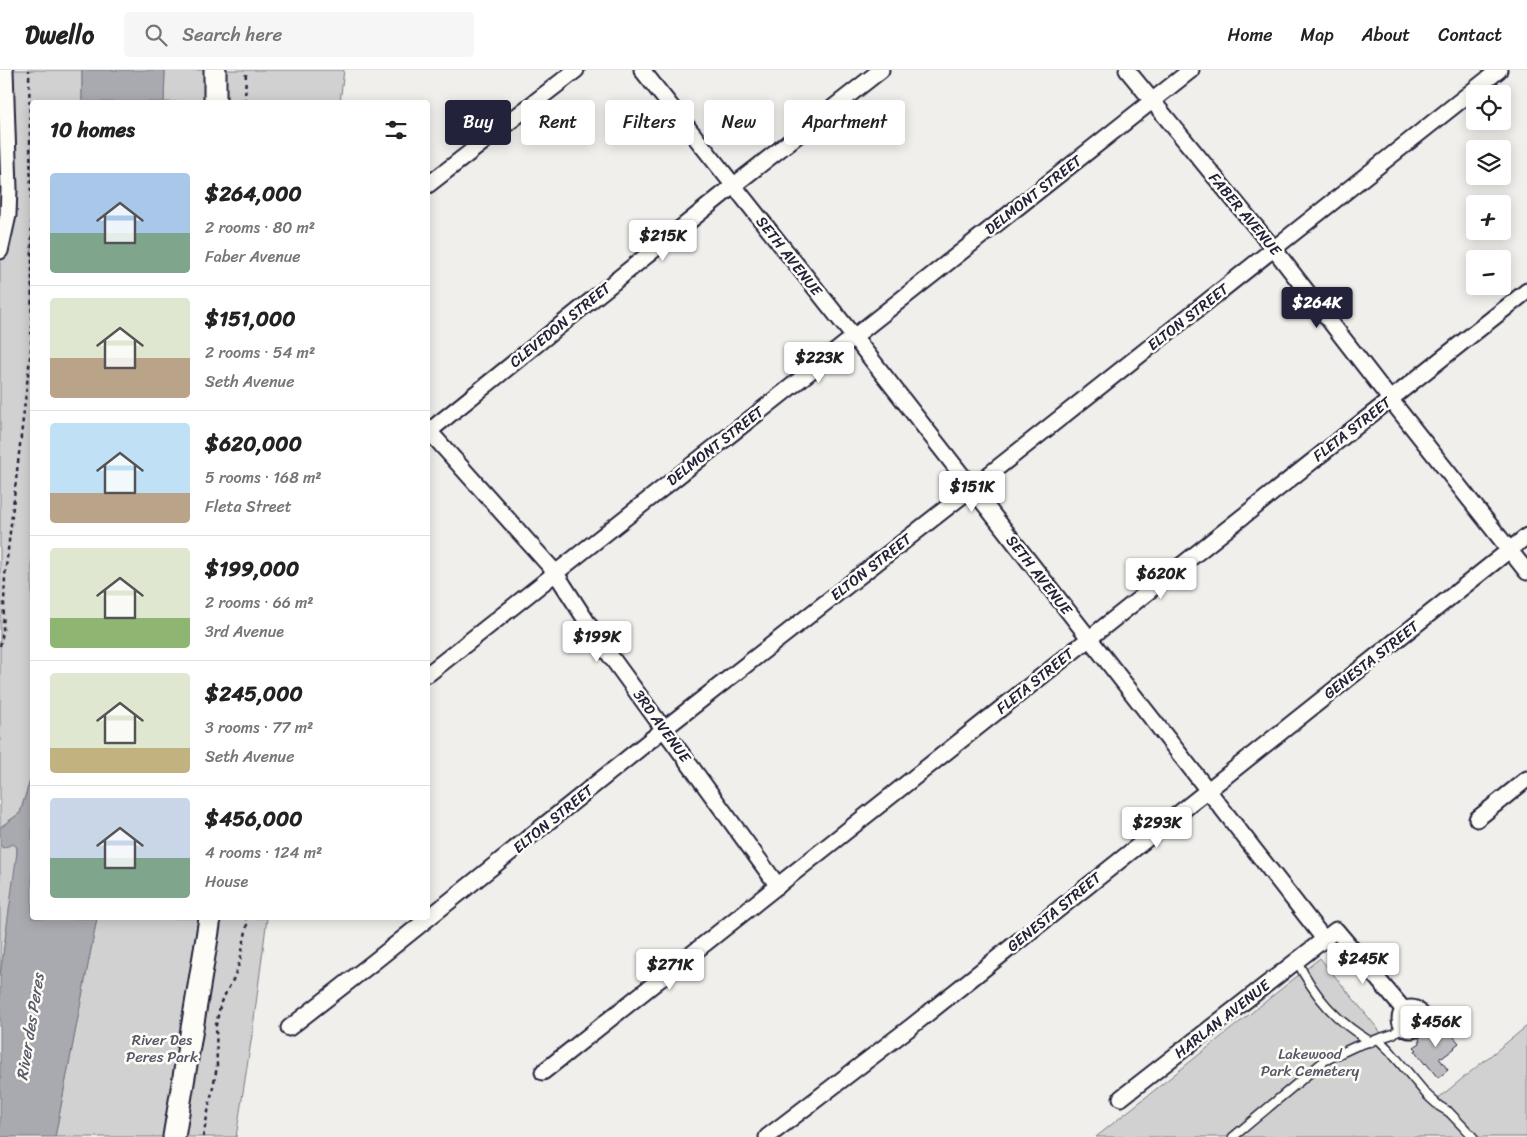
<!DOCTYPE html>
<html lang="en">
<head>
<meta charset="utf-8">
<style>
	:root { --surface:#fff; --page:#f6f6f6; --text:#222; --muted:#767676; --line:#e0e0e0; --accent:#22223b }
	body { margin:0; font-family:Sriracha,sans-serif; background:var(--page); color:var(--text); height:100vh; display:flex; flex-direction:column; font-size:19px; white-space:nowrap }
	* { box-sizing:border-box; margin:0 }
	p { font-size:16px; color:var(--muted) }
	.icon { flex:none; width:28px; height:28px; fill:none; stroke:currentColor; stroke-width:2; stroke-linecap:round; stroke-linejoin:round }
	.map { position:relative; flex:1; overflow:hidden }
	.sheet { position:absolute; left:30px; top:30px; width:400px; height:820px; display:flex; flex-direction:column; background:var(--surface); border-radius:5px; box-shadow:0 2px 12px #0003 }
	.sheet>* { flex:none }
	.banner { position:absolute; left:445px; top:30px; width:475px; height:45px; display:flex; gap:10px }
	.controls { position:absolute; left:1466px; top:15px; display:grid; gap:10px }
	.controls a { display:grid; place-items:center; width:45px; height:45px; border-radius:5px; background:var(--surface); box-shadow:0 2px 12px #0003; font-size:25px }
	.price { position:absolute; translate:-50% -42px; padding:0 11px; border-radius:5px; background:#fff; color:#222; font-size:16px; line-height:32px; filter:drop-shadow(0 1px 2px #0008) }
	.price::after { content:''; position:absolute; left:50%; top:30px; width:15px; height:11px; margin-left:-8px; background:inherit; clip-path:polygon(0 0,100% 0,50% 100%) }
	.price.active { background:var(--accent); color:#fff }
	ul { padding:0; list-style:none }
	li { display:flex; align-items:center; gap:15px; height:125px; padding:0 20px }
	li+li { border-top:1px solid var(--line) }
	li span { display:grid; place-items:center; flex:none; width:140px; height:100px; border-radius:5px; color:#555 }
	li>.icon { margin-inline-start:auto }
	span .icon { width:60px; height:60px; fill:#fffc; stroke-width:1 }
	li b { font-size:21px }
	h2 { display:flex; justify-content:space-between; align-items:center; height:60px; padding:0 20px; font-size:21px }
	.tag { padding:0 18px; border-radius:5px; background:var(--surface); box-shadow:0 2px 12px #0003; font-size:18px; line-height:45px }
	.tag.active { background:var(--accent); color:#fff }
	header { display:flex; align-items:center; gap:30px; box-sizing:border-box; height:70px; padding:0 25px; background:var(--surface); border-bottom:1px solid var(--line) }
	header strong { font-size:24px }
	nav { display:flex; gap:28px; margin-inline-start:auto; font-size:18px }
	.search { width:350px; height:45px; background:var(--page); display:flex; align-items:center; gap:12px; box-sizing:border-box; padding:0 18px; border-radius:5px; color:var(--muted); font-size:19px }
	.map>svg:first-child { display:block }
</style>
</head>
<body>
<header>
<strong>Dwello</strong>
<div class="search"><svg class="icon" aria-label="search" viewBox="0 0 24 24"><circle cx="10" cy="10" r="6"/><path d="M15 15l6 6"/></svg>Search here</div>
<nav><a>Home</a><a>Map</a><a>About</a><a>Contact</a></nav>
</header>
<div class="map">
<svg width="1527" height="1067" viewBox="0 0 1527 1067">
	<rect width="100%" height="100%" fill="#f0efec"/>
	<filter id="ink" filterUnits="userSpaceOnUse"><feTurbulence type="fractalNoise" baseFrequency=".02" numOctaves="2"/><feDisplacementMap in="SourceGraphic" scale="10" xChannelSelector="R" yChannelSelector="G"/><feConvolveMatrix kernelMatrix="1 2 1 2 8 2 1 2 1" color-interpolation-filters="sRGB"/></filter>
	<g filter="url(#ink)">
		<g fill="#d2d1d1" stroke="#7a7a86">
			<path d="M0,0h82v32h-50v672l-12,39 -20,14z"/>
			<path d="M165,0h179l-4,32h-176z"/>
			<path d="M13,773l4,4 -1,20 -16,109v-131l3,3z"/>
			<path d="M97,848h170l-15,117 -16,102h-181z"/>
			<path d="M1320,888l116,142 91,-74v111h-431z"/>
		</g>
		<g fill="#a9a9b0" stroke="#737381">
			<path d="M82,0h83l-1,32h-82z"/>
			<path d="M32,704v144h65l-42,219h-55v-161l17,-124v-5l-4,-3 -10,4 -3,-3v-17l20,-15z"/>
		</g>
		<path fill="#bcbcc0" stroke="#22223b" d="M1442,953l17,20 -5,4 1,1 -13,10 -1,-2 -2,2 9,12 -10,8 -12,-15 -1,1 -10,-13 2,-1 -3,-3 6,-4 -1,-6 4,-4h4l-1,-1 7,-5h4z"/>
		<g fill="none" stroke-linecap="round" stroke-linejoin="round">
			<g stroke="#22223b" stroke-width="11">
				<g id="lane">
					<path d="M1297,891c18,36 39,60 74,81"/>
					<path d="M1379,970l11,11 37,44 12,11 10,6 24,25"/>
					<path d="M1233,1067l91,-76 32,-15 37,-12 10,-8"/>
				</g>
			</g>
			<g stroke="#22223b" stroke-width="19">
				<g id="street">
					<path d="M642,0l212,267 470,602"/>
					<path d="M1127,0l147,179 116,150 137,173"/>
					<path d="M428,115l148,-115"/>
					<path d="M0,181l8,-36 1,-26 -4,-119"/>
					<path d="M429,361l126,141 43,67 180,247"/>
					<path d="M428,362l305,-246 148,-116"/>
					<path d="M428,604l763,-604"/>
					<path d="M1477,749l50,-40"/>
					<circle cx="1411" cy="949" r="11"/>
					<path d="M289,958l86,-67 289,-232 308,-241 527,-418"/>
					<path d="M543,1002l984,-781"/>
					<path d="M1121,1028l215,-168 68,80"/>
					<path d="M767,1067l145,-111 615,-490"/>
				</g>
			</g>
			<g stroke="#22223b" stroke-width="25">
				<g id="secondary">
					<path d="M215,32v-32"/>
					<path d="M174,1067l32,-193 4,-26"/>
				</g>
			</g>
			<g stroke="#22223b" stroke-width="2.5" stroke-dasharray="4 4" stroke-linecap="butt">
				<path d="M245,32l1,-32"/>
				<path d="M0,576l3,-14 2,-56 26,-227 1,-82 -3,-197"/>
				<path d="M203,1067l14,-70 -1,-42 5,-23 13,-24 6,-17 7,-35 -1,-8"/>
			</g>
			<use href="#lane" stroke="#fdfcf7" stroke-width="8"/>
			<use href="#street" stroke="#fdfcf7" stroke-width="15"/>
			<use href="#secondary" stroke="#fdfcf7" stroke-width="21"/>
		</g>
	</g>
	<g text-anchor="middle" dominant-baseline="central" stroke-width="5" stroke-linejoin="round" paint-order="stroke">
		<g font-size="15" fill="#22223b" stroke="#fdfcf7">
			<text transform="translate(1033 125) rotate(-38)">DELMONT STREET</text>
			<text transform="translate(1245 144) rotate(50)">FABER AVENUE</text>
			<text transform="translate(789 186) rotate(52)">SETH AVENUE</text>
			<text transform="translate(1188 247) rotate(-38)">ELTON STREET</text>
			<text transform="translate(560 255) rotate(-39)">CLEVEDON STREET</text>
			<text transform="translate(1352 359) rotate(-38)">FLETA STREET</text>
			<text transform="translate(715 376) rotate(-38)">DELMONT STREET</text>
			<text transform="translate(871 497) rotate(-38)">ELTON STREET</text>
			<text transform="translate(1039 505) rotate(52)">SETH AVENUE</text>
			<text transform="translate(1371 590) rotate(-38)">GENESTA STREET</text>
			<text transform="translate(1035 611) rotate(-39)">FLETA STREET</text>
			<text transform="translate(662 656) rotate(54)">3RD AVENUE</text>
			<text transform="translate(553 749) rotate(-39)">ELTON STREET</text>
			<text transform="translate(1054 842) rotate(-39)">GENESTA STREET</text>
			<text transform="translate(1222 949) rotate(-38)">HARLAN AVENUE</text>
		</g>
		<g font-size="15" fill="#575768" stroke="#fdfcf7">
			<text x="162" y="970">River Des<tspan x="162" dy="17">Peres Park</tspan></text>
			<text x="1310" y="984">Lakewood<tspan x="1310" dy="17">Park Cemetery</tspan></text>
		</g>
		<g font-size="16" font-style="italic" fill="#58586a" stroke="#fdfcf7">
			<text transform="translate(30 957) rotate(-81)">River des Peres</text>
		</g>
	</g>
</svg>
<div class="controls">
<a><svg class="icon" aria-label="locate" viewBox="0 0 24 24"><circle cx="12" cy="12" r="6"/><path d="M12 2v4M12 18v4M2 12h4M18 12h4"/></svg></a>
<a><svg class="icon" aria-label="layers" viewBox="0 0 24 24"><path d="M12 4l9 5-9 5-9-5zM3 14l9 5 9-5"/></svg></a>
<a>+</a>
<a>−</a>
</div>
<b class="price" style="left:663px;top:192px">$215K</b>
<b class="price active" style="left:1317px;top:259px">$264K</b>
<b class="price" style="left:819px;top:314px">$223K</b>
<b class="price" style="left:972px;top:443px">$151K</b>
<b class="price" style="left:1161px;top:530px">$620K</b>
<b class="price" style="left:597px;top:593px">$199K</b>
<b class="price" style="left:1157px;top:779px">$293K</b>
<b class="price" style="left:1363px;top:915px">$245K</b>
<b class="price" style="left:670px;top:921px">$271K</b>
<b class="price" style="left:1436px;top:978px">$456K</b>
<div class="banner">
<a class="tag active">Buy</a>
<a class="tag">Rent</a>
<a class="tag">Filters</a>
<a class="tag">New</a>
<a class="tag">Apartment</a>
</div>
<section class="sheet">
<h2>10 homes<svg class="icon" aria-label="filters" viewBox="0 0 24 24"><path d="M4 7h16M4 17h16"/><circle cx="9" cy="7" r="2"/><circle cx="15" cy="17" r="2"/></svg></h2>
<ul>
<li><span style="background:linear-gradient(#a9c7e8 60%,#7fa58c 0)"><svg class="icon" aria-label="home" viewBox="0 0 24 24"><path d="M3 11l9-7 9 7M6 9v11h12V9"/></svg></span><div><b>$264,000</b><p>2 rooms · 80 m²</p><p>Faber Avenue</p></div></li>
<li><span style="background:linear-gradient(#dfe7d0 60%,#b9a48a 0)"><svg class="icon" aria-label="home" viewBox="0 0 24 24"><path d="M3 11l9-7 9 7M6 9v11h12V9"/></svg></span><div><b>$151,000</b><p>2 rooms · 54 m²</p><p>Seth Avenue</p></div></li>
<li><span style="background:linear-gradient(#bfe0f5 70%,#b9a48a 0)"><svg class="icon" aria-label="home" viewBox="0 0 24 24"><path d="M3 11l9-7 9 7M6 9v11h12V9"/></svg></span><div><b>$620,000</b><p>5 rooms · 168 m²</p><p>Fleta Street</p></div></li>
<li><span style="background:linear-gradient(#dfe7d0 70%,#8fb573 0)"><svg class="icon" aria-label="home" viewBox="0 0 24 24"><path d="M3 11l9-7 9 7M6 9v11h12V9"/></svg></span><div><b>$199,000</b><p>2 rooms · 66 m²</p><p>3rd Avenue</p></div></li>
<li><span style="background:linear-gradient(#dfe7d0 75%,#c2b280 0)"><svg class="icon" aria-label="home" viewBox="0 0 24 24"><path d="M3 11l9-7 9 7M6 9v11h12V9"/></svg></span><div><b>$245,000</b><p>3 rooms · 77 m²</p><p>Seth Avenue</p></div></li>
<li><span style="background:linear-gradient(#c9d6e8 60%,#7fa58c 0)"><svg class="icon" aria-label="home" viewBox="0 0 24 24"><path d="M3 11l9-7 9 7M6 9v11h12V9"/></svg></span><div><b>$456,000</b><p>4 rooms · 124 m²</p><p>House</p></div></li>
</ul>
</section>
</div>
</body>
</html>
